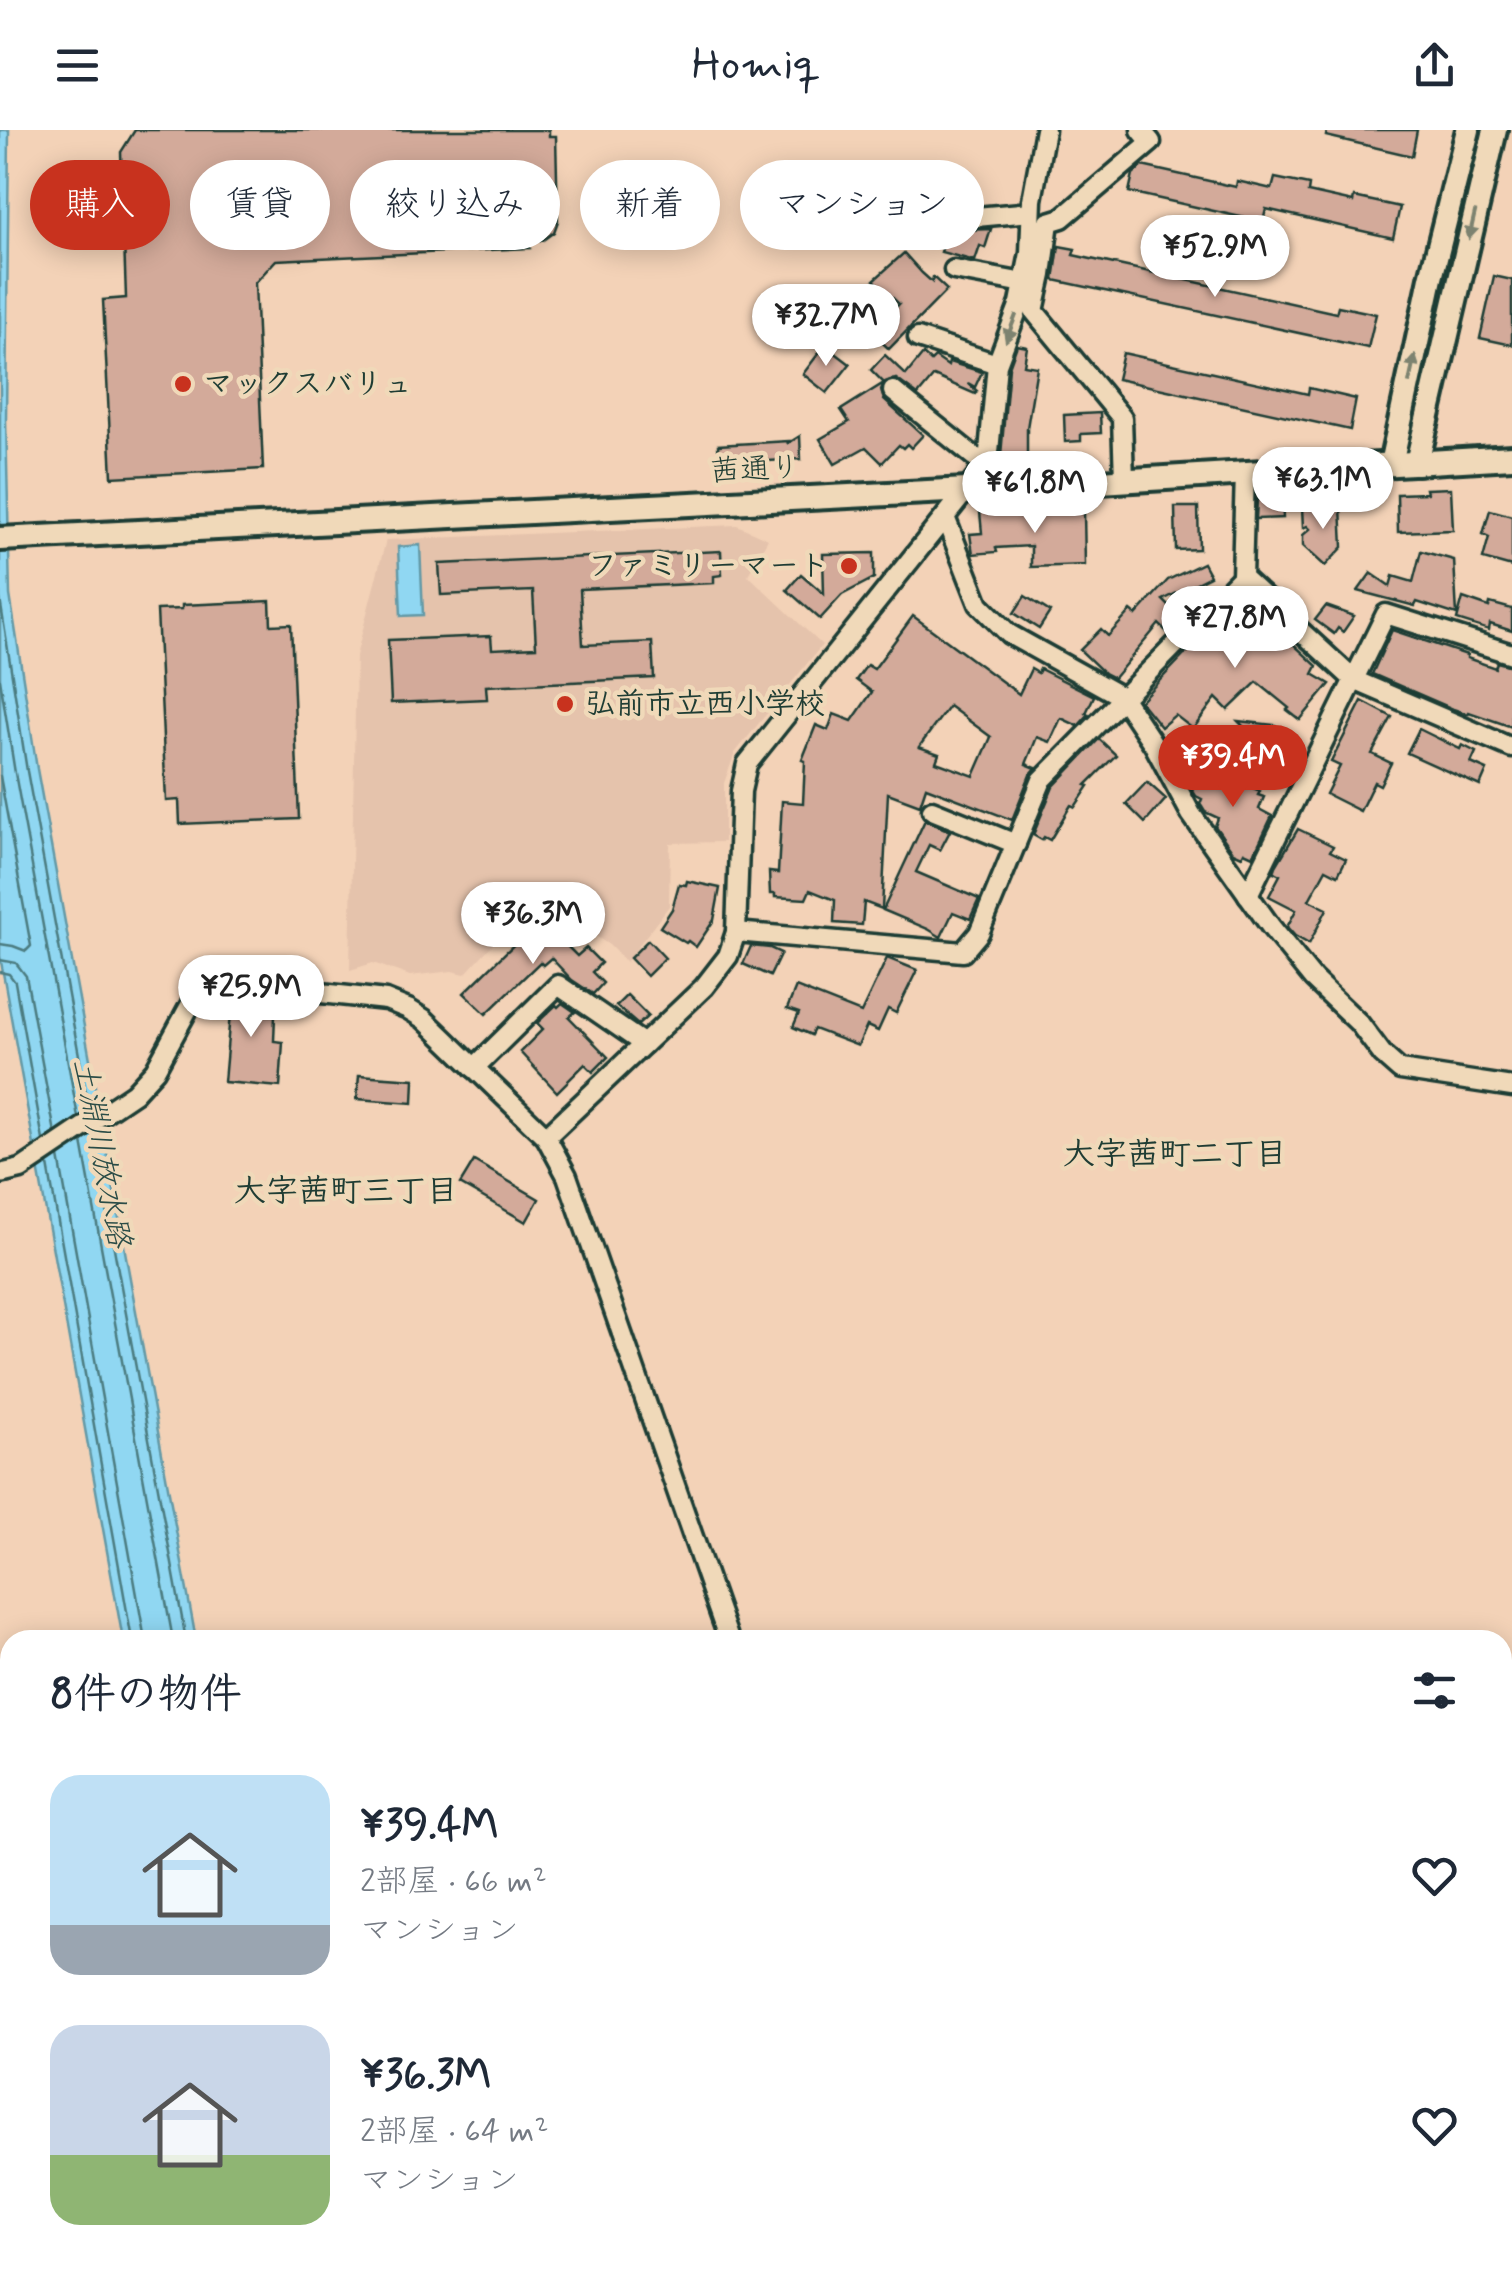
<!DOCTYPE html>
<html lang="ja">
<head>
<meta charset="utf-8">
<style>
	:root { --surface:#fff; --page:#f6f6f7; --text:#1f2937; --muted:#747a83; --accent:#c8321e }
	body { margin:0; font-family:Mynerve,"Klee One",sans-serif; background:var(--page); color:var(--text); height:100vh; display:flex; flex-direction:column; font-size:38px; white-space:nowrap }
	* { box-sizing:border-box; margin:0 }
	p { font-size:32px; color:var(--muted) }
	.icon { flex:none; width:55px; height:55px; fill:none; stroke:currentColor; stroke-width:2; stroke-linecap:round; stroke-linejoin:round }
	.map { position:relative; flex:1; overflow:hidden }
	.panel { position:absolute; left:0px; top:1500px; width:1512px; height:642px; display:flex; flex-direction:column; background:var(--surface); border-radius:30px 30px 0 0; box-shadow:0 5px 25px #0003 }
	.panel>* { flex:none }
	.banner { position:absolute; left:30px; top:30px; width:1000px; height:90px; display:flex; gap:20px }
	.price { position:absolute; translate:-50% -85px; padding:0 22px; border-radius:35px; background:#fff; color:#222; font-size:32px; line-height:65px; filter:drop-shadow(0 2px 5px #0008) }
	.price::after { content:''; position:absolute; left:50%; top:60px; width:30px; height:22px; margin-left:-15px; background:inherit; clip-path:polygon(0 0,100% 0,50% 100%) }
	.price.active { background:var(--accent); color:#fff }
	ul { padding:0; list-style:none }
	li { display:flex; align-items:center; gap:30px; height:250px; padding:0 50px }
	li span { display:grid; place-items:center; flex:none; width:280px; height:200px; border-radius:30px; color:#555 }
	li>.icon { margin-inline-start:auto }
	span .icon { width:120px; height:120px; fill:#fffc; stroke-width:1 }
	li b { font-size:42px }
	h2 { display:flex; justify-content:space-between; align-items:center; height:120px; padding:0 50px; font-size:42px }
	.chip { padding:0 35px; border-radius:45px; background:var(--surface); box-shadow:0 5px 25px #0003; font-size:35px; line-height:90px }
	.chip.active { background:var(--accent); color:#fff }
	header { display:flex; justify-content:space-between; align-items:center; height:130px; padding:0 50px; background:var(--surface); font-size:45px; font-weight:600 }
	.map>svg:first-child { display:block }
</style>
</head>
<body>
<header><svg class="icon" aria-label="menu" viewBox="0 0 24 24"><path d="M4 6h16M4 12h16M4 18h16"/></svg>Homiq<svg class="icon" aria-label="share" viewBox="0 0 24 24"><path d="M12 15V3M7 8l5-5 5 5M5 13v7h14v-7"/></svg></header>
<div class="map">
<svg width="1512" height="2141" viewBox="0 0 1512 2141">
	<rect width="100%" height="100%" fill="#f3d2b7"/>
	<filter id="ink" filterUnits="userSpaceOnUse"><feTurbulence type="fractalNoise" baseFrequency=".01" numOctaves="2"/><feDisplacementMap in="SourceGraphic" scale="20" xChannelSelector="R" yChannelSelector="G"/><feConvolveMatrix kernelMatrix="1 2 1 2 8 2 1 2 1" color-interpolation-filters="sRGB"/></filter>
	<g filter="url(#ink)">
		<path fill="#e5c3ac" d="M737,395l31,14 -20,36 74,70 -87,108 -11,30v59l-54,1 -1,63 -43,56 -17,-17 -41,-28 -37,-14 -66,71 -13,-3 -42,5 -37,-13 -23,7 6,-314 30,-116z"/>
		<g fill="#90d7f2" stroke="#6399a6" stroke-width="2.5">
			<path d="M0,0h9l-3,289 4,176 27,174 159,871h-73l-123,-684z"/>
			<path d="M420,415l3,70 -22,1 -3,-69z"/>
		</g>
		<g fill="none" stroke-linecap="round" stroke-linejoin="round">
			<g stroke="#4c7b80" stroke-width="2.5">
				<path d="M0,469l27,172 62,339"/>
				<path d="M0,549l15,94 63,344"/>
				<path d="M0,646l31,170 -5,5 -13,-5 -13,-2"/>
				<path d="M0,830l16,3 10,13 29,157"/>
				<path d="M0,842l9,2 6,8 28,158"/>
				<path d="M93,1004l93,506"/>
				<path d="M82,1012l91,498"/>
				<path d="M59,1027l86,483"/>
				<path d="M48,1035l84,475"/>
			</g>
			<path stroke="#6399a6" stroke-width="6" d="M0,1664l10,2"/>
		</g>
		<g fill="#d3aa9a" stroke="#1f3d34" stroke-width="2.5" fill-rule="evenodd">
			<path d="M135,0h414v6h7l2,85 -4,11 -11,8 -14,1 1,7 -254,12 -21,23 8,186 -151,8 -9,-177 23,-2 -5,-146z"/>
			<path d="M1327,0h90l-5,26 -86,-20z"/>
			<path d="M1142,36l94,21 1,-6 35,8 3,-11 34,7 -1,7 45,10 1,-5 46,10 -7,31 -127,-29 -3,13 -134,-30 4,-18z"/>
			<path d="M950,94l15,6 26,-1 -6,19 -5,-2 -5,15 -34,-9z"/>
			<path d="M1059,116l16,3 -2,6 263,58 2,-7 38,8 -8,34 -314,-68z"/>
			<path d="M904,123l18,20 10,9 1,-5 14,13 -58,59 -17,-16 27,-29 -25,-24z"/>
			<path d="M1494,146l18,4v65l-32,-7z"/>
			<path d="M825,215l25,19 -23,29 -24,-19z"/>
			<path d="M1017,215l10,2 -3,18 13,2 -10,61v27h-26l8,-88z"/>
			<path d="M1123,223l185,41 1,-6 47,11 -6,31 -233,-51z"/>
			<path d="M923,224l8,7 4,-4 13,9 1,-4 33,10 -7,15 -7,-4 9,8 -2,3 -41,-18 -16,19 -22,-16 -12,4 -13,-13 14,-15 21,20z"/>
			<path d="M884,253l-3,7 3,10 39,35 -12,13 -4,-4 -4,4 -4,-3 -17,18 -16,-16 -31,17 -15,-25 29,-17 -8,-12z"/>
			<path d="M1100,283l1,20 -20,1v7l-16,1 -1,-27z"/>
			<path d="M800,306l1,23 -82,5 -1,-19 72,-4 -3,3z"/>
			<path d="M1451,358l2,42 -55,2 -1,-38 30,-1 -1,-4z"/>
			<path d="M1282,367l1,21 -27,1 1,-20z"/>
			<path d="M1175,377h23l1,42 -23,1z"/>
			<path d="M1302,377h39l2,40 -18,19 -22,-20v-11l7,-6 -3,-3 -4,2z"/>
			<path d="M1490,380l22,6v51l-29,-8 6,-22 -6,-3z"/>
			<path d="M1005,381l1,3 78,-2 1,53 -54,2v-21l-35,2 1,4 -24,2 -3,-20 12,-1 -2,-21z"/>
			<path d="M721,421l1,24 -8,1v7l-134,6 3,56 69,-3 2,36 -168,8 1,13 -96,4 -3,-63 103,-4 1,13 44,-2 -3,-56 -92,4 -2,-31z"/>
			<path d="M1421,421l33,9 3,55 -40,-13 -2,4 -57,-15 13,-18 19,13 3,-10 20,6z"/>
			<path d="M874,423v25l-32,17 -22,24 -33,-29 14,-16 23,20 -1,-40z"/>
			<path d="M1203,433l7,13 -47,24 15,15 -2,2 5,5 -12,12 -10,-10 -45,54 -10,-5 -24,-23 21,-21 7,7 23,-25 5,4 32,-35z"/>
			<path d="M1025,466l25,16 -11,17 -25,-16z"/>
			<path d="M1240,467l30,37 6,-6 41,38 -4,8 17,10 -30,36 -13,-10 2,-2 -32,-26 -29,28 -12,-12 -23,31 -18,-14 -14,12 -21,-26z"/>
			<path d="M1463,468l26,9 1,-4 22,6v22l-22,-7 -1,6 -32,-10z"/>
			<path d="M270,471l1,24 20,-1 8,195 -119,5 -1,-24 -13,1 -9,-191 25,-1v-4z"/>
			<path d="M1326,476l28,10 -11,16 -5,-4 -4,6 -19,-14z"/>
			<path d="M913,486l106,78 12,-25 7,4 2,-4 54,27 -8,17 2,2 -10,11 -17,-8 -11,24 -13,-5 -11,27 10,4 -6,7 -18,45 -86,-33 -6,18 -32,-12 -6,116 -18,-7 -2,23 -28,-2 1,-23 -25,-10 -4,9 -31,-2v-3h-5l-1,-22 9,1 4,-72 21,2 2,-42 -3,-1 14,-35 12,5 6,-16 18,7 20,-29 -16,-12 11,-15 7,4zM949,576l42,31 -17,39 -38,-14 3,-8 -20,-7z"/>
			<path d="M1392,500l75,25v3l28,10 2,-6 15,4v61l-43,-15 -1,2 -15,-5 -81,-35z"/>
			<path d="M1362,571l30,16 -20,37 19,9 -11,22 -6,-3 -14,29 -34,-17 14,-28 -9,-4z"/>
			<path d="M1238,591l37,4 -3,34 -8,-1v8l-32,-4 3,-21 25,2z"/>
			<path d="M1419,599l41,20 2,-4 14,7 -5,11 16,7 -7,16 -73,-33z"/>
			<path d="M1099,609l17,16 -30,30 3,1 -14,21 -4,-2 -21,35 -6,-3 -2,3 -9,-5 20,-48z"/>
			<path d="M1201,635l59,26 -2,4 6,2 -5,12 13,7 -19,40 -9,-4 -2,4 -9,-4 -18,-26 3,-8 -13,-6 -3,-5 -2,-3 2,-5 -6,-3 -5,-8z"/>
			<path d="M1147,652l19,17 -21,24 -19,-19z"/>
			<path d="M925,690l25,11 -10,19 -11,-5 -13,27 63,27 -9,20 -17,-7 -12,25 -13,-8 -45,-19z"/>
			<path d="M1298,699l35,17 -3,5 16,8 -8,16 -12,-6 -17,31 18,9 -18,35 -14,-8 -8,-9 9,-17 -27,-14 11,-21 -6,-3 2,-6z"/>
			<path d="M687,751l33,7 -6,32 -18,27 -8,-6 -2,2 -26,-16 12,-18 7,-25 7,1z"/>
			<path d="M536,793l4,4 4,-4 33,33 9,-8 15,15 -9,9 11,11 -10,11 -21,-14 -21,-22 -8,7 -3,-3 -54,52 -22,-21z"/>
			<path d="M648,810l17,18 -18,18 -17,-18z"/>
			<path d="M751,816l19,2 11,5 -11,23 -27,-12z"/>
			<path d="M887,828l30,12 -21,43 -8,-4 -10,22 -11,-5 -9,20 -44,-17 -3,6 -18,-8 6,-14 -12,-4 9,-22 65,26z"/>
			<path d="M241,855l24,5 -1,25h11l-1,26 9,1 -3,45 -56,-5 6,-68h-5l1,-25z"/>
			<path d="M627,865l21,21 -10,9 -22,-19z"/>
			<path d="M562,873l13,9 -6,5 39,40 -15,15 -8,-8 -28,28 -37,-40 23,-23 -6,-6 19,-18 2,2z"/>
			<path d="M359,945l55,4 -1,24 -56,-4z"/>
			<path d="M474,1031l65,38 -13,23 -66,-38z"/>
		</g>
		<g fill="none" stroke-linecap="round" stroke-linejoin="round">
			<g stroke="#1f3d34" stroke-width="25">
				<g id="minor">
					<path d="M917,57l48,31 66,-6"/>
					<path d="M954,140l70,13"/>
					<path d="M918,208l79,26"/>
					<path d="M893,261l83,67 12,5"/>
					<path d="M1245,343l-3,104 112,103 158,68"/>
					<path d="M1124,350l-2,-62 -88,-107 8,-36 7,-53 13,-4 89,-76 -10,-12"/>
					<path d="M945,387l34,87 30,30 113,63 32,48 37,69 80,113 42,52 46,44 24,32 17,15 112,17"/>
					<path d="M932,680l84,34"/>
					<path d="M1248,765l138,-281 126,40"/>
					<path d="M736,802l227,20 16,-19 63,-153 200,-203"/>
					<path d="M474,938l84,-83 86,59"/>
					<path d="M546,1007l158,-150 24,-31 8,-24 5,-141 6,-27 241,-301 9,-99 23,-61 10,-50 2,-53 13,-70"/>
					<path d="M0,1044l21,-5 113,-76 21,-23 39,-72 10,-13 14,-7 22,-6 22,4 59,17 65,7 22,9 16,10 122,118 21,39 162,464"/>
					<path d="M1502,1739h10"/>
					<path d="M586,2132l10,9"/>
				</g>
			</g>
			<g stroke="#1f3d34" stroke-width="30">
				<g id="tertiary">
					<path d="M1417,333l78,-333"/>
					<path d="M1391,334l40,-186 37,-148"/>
					<path d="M0,409l967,-49 545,-33"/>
				</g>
			</g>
			<use href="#minor" stroke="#f0d9b9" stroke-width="18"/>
			<use href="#tertiary" stroke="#f0d9b9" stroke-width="22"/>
		</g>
		<defs><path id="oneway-solid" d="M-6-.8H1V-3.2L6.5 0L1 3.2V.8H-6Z" transform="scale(2.5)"/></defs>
		<g fill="#7d8370">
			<use href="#oneway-solid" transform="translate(1472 95) rotate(103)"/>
			<use href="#oneway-solid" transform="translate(1011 198) rotate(111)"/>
			<use href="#oneway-solid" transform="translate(1412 239) rotate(-78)"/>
		</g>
	</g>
	<g fill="#c8321e" stroke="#f0d9b9" stroke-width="4">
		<circle cx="183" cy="254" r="10"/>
		<circle cx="849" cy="436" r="10"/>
		<circle cx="565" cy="574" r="10"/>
	</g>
	<g text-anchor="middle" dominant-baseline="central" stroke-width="9" stroke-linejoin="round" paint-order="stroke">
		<g font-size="30" font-weight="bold" fill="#1f3d34" stroke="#f0d9b9" text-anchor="start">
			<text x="203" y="254">マックスバリュ</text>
			<text x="829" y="436" text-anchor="end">ファミリーマート</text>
			<text x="585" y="574">弘前市立西小学校</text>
		</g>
		<g font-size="30" fill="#1f3d34" stroke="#f0d9b9">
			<text transform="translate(755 340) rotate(-3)">茜通り</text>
		</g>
		<g font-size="32" font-style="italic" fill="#2a4c47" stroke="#f0d9b9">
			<text transform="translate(101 1023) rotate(79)">土淵川放水路</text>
		</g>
		<g font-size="32" font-weight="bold" fill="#1f3d34" stroke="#f0d9b9">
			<text x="1175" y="1025">大字茜町二丁目</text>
			<text x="346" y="1062">大字茜町三丁目</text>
		</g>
	</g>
</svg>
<b class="price" style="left:1215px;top:170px">¥52.9M</b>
<b class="price" style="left:826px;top:239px">¥32.7M</b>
<b class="price" style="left:1323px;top:402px">¥63.1M</b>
<b class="price" style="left:1035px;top:406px">¥61.8M</b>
<b class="price" style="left:1235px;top:541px">¥27.8M</b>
<b class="price active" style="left:1233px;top:680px">¥39.4M</b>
<b class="price" style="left:533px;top:837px">¥36.3M</b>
<b class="price" style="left:251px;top:910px">¥25.9M</b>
<div class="banner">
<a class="chip active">購入</a>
<a class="chip">賃貸</a>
<a class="chip">絞り込み</a>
<a class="chip">新着</a>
<a class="chip">マンション</a>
</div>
<section class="panel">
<h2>8件の物件<svg class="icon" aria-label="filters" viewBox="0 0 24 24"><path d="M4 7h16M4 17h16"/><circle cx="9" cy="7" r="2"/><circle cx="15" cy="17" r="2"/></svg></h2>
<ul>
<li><span style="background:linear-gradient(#bfe0f5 75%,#9aa5b1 0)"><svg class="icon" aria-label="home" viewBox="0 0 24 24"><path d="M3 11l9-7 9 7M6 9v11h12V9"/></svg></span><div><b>¥39.4M</b><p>2部屋 · 66 m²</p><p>マンション</p></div><svg class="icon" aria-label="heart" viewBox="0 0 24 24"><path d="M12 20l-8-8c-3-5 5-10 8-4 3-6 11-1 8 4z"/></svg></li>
<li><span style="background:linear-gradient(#c9d6e8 65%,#8fb573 0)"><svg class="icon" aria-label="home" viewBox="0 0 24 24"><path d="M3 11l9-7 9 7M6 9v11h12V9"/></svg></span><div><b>¥36.3M</b><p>2部屋 · 64 m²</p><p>マンション</p></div><svg class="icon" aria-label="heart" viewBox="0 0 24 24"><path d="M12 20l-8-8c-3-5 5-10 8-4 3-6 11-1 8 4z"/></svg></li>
</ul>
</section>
</div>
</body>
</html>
